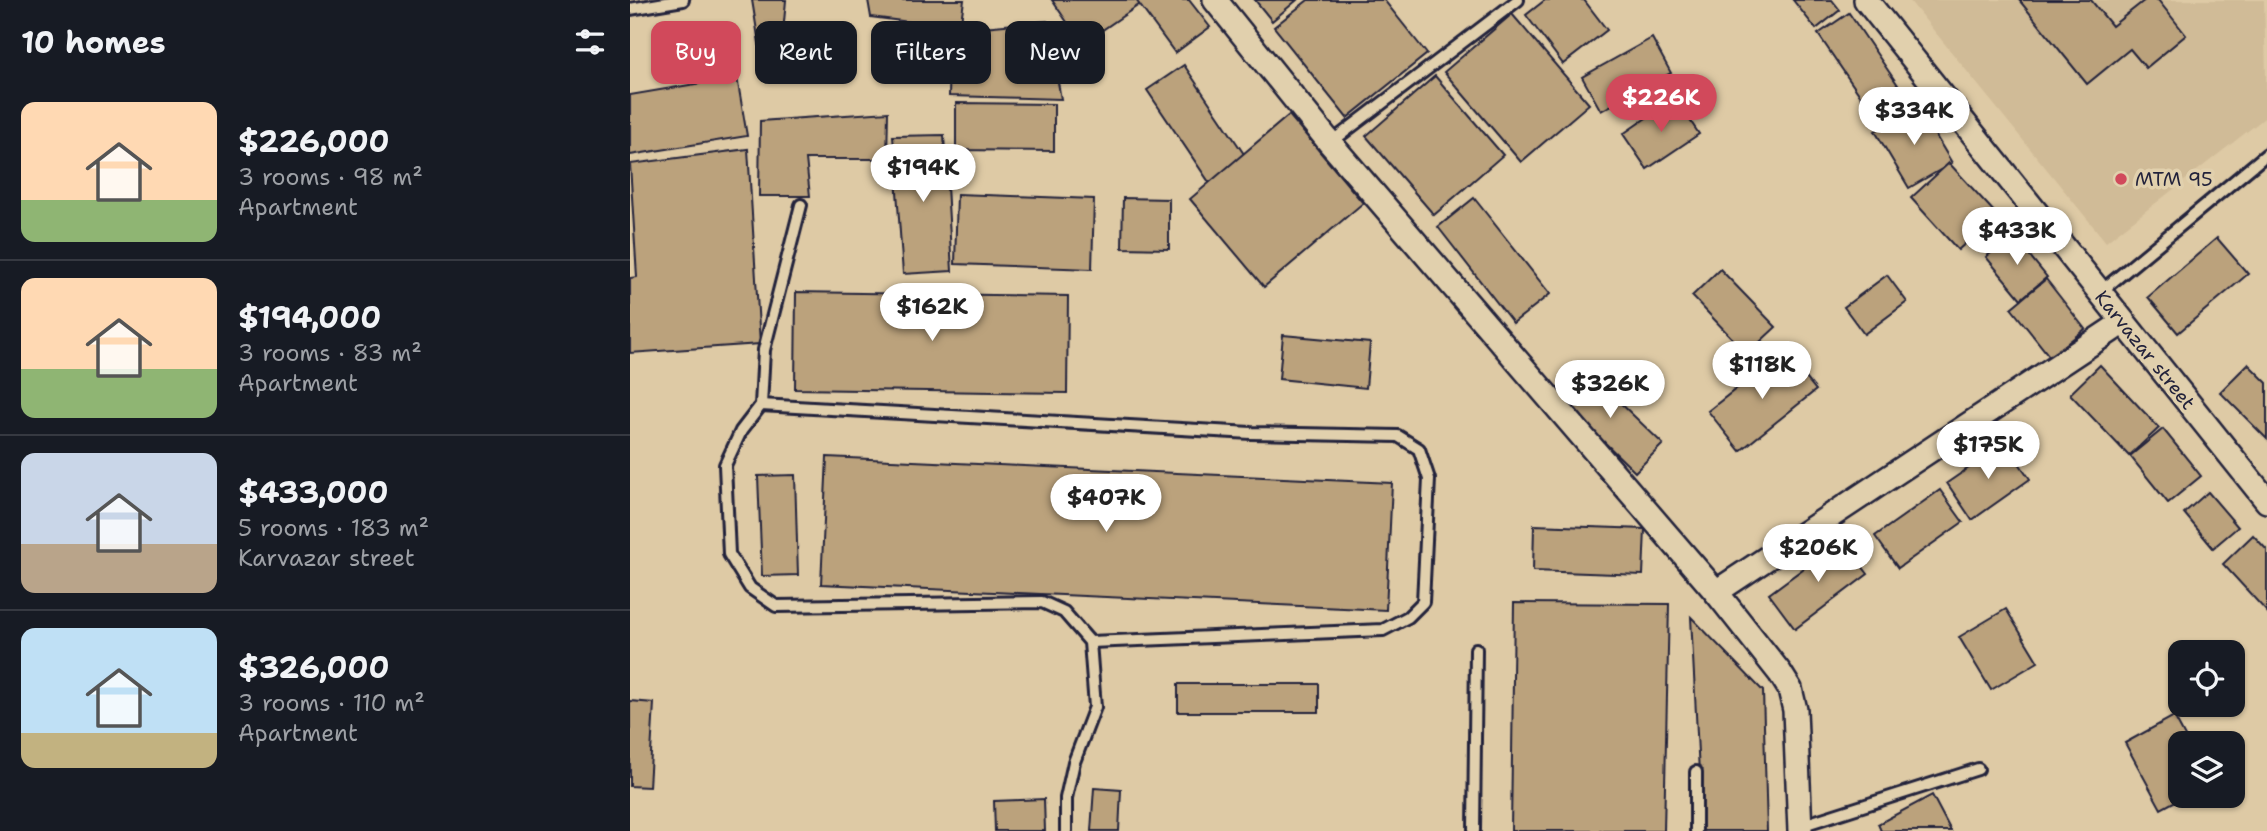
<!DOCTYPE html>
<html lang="en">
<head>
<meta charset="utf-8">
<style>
	:root { --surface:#171b24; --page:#20242c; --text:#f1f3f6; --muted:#9ea1a6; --line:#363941; --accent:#d1495b }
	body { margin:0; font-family:"Shantell Sans",sans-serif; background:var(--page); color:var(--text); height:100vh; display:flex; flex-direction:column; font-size:26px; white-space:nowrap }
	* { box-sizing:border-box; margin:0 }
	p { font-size:23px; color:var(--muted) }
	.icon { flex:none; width:38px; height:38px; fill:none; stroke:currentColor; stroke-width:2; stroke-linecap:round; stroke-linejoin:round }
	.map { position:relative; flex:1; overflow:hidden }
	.side { display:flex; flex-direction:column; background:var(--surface); width:630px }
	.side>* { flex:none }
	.banner { position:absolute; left:21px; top:21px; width:665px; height:63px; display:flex; gap:14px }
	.buttons { position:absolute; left:1538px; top:640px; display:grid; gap:14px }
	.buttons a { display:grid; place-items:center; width:77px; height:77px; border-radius:14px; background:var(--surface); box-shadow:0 2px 5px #0004; font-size:35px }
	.price { position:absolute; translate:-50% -60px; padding:0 16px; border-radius:24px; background:#fff; color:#222; font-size:23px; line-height:46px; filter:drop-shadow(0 2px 4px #0008) }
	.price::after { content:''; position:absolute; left:50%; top:42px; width:21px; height:16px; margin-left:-10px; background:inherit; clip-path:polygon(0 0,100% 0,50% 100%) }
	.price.on { background:var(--accent); color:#fff }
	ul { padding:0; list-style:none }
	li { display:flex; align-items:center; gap:21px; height:175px; padding:0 21px }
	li+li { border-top:2px solid var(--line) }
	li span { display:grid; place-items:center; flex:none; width:196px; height:140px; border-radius:14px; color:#555 }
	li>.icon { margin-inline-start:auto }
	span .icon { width:84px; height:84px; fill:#fffc; stroke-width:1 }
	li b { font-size:30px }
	h2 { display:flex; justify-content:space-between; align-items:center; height:84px; padding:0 21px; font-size:30px }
	.tag { padding:0 24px; border-radius:14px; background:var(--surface); box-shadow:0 2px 5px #0004; font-size:24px; line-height:63px }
	.tag.on { background:var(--accent); color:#fff }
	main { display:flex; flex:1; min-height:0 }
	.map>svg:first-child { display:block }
</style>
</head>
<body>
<main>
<section class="side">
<h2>10 homes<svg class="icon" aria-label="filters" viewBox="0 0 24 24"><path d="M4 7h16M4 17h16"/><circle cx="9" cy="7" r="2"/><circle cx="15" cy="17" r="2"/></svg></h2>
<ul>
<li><span style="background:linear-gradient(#ffd9b3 70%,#8fb573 0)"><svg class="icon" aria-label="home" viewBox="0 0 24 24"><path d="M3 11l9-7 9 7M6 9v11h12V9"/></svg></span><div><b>$226,000</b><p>3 rooms · 98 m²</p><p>Apartment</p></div></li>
<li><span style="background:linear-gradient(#ffd9b3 65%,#8fb573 0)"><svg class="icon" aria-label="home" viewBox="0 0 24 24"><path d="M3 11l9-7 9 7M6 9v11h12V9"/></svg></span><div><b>$194,000</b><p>3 rooms · 83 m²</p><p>Apartment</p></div></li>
<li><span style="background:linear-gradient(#c9d6e8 65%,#b9a48a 0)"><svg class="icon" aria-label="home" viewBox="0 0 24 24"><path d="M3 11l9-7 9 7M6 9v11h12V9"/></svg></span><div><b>$433,000</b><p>5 rooms · 183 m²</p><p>Karvazar street</p></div></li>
<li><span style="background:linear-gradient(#bfe0f5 75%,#c2b280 0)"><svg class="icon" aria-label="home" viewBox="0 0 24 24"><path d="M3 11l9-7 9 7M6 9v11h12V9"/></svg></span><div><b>$326,000</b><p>3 rooms · 110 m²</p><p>Apartment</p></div></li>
</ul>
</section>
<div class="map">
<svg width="1637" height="831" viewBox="0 0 1637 831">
	<rect width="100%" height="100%" fill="#decaa5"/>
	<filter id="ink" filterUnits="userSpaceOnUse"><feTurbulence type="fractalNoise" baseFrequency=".0143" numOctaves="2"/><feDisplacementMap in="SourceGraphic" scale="14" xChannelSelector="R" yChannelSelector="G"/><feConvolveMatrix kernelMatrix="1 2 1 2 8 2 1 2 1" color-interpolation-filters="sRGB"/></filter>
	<g filter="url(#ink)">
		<path fill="#d0bb97" d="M1279,0h355l3,116 -161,126z"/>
		<g fill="#bba27c" stroke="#22223b" stroke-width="2">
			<path d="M122,0h34l-5,55 -20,1z"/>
			<path d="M238,0h96l-3,22 -28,3 -62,-8z"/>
			<path d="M422,0h94l-64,44z"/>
			<path d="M506,0h53l21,27 -35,26z"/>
			<path d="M625,0h42l-25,21z"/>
			<path d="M678,0h76l43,54 -80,64 -73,-91z"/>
			<path d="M915,0h39l23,30 -44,34 -37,-49z"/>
			<path d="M1163,0h39l8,10 -24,19z"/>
			<path d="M1389,0h72l21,26 33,-26h13l28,35 -40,33 -16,-19 -43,35z"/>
			<path d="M1219,13l51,75 -30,22 -52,-76z"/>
			<path d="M882,14l77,90 -68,58 -77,-90z"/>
			<path d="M417,21l14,78 -112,-3 2,-66z"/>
			<path d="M1022,38l19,35 -70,38 -19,-34z"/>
			<path d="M554,65l64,95 -37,25 -64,-95z"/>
			<path d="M805,76l68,79 -69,60 -68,-79z"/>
			<path d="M107,77l10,59 -117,19v-60z"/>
			<path d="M1045,98l24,36 -52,35 -24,-35z"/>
			<path d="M326,103l98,1v47l-98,-1z"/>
			<path d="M1288,106l34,57 -43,25 -34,-57z"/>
			<path d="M258,112l-1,47h-81l4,37h-51l1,-75z"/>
			<path d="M659,115l74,88 -99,84 -74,-88z"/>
			<path d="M314,135l8,136 -49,3 -10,-138z"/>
			<path d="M118,149l12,195 -130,9v-75l7,-1 -7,-113z"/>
			<path d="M1319,163l48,52 -39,35 -47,-52z"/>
			<path d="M327,194l137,5 -2,70 -137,-5z"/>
			<path d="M493,198l46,1v50l-47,-1z"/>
			<path d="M844,198l76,96 -37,29 -75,-96z"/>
			<path d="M1383,235l34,42 -26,22 -35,-42z"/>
			<path d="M1587,238l31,36 -70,59 -30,-36z"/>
			<path d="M1090,269l56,58 -29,27 -55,-58z"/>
			<path d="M1257,275l20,27 -43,32 -20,-27z"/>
			<path d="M1416,279l39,50 -35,28 -39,-49z"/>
			<path d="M166,292l272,4 -1,97 -272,-4z"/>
			<path d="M653,335l87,8 -4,45 -87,-9z"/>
			<path d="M1154,351l32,39 -76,61 -32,-40z"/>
			<path d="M1618,364l19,19v56l-47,-47z"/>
			<path d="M1470,365l59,63 -30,28 -59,-62z"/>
			<path d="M954,368l79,76 -28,28 -78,-76z"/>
			<path d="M1533,429l38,47 -33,27 -38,-47z"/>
			<path d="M1375,443l25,36 -58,41 -25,-37z"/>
			<path d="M197,457l565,26 -6,127 -565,-26z"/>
			<path d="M165,475l3,100 -36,1 -4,-100z"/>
			<path d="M1310,490l23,32 -65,46 -23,-32z"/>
			<path d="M1578,492l30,35 -25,21 -29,-35z"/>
			<path d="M904,525l111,4 -2,46 -110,-4z"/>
			<path d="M1623,535l14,15v62l-44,-48z"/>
			<path d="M1212,540l26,34 -73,55 -26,-35z"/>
			<path d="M884,603l155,1 -5,227h-153z"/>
			<path d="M1376,609l32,53 -47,28 -32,-53z"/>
			<path d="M1061,617l72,74 4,140h-65z"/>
			<rect x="548" y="684" width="141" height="28"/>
			<path d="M0,701l24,2 -5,84 -19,-1z"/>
			<path d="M1544,716l15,28h-9v52h5l-24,13 -36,-66z"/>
			<path d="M464,788l27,2 -2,41h-28z"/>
			<path d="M1302,795l19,36h-70l-3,-7z"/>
			<path d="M414,799l1,32h-50l-1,-30z"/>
		</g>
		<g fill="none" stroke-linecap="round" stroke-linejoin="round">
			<g stroke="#22223b" stroke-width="16">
				<g id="service">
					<path d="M0,9l53,-9"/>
					<path d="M700,143l188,-143"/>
					<path d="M171,205l-37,145 -3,55 -20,26 -16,34 4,89 21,34 26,18 266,-4 22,10 26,30 5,65 -21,55 -8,36v33"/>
					<path d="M1469,293l168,-139"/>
					<path d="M131,405l490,28 147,3 21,13 10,30 -6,123 -15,15 -25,13 -293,12"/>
					<path d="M1066,772v59"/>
					<path d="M1170,826l178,-57"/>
					<path d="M844,831l2,-182"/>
				</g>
			</g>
			<g stroke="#22223b" stroke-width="28">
				<g id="minor">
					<path d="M585,0l115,143 386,449 64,81 10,16 5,21 5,121"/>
					<path d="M1236,0l401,501"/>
					<path d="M1086,592l406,-269"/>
				</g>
			</g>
			<use href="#service" stroke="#e1d0ad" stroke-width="10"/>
			<use href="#minor" stroke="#e1d0ad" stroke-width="23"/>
		</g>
	</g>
	<circle fill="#d1495b" stroke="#e1d0ad" stroke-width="2.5" cx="1491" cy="179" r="7"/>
	<g text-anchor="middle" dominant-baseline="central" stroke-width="7" stroke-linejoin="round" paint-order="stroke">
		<g font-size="19" fill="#22223b" stroke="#e1d0ad" text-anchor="start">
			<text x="1505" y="179">МТМ 95</text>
		</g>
		<g font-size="19" fill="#22223b" stroke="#e1d0ad">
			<text transform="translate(1515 350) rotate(51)">Karvazar street</text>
		</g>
	</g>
</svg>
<div class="buttons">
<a><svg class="icon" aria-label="locate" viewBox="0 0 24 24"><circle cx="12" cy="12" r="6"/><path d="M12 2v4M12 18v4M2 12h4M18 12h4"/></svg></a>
<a><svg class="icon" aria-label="layers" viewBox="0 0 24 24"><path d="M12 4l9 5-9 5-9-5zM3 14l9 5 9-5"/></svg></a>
</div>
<b class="price on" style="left:1031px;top:134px">$226K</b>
<b class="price" style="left:1284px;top:147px">$334K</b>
<b class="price" style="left:293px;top:204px">$194K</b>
<b class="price" style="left:1387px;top:267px">$433K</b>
<b class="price" style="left:302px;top:343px">$162K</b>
<b class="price" style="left:1132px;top:401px">$118K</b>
<b class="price" style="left:980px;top:420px">$326K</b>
<b class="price" style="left:1358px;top:481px">$175K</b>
<b class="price" style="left:476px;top:534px">$407K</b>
<b class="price" style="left:1188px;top:584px">$206K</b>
<div class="banner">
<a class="tag on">Buy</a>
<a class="tag">Rent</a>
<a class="tag">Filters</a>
<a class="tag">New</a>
</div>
</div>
</main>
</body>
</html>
